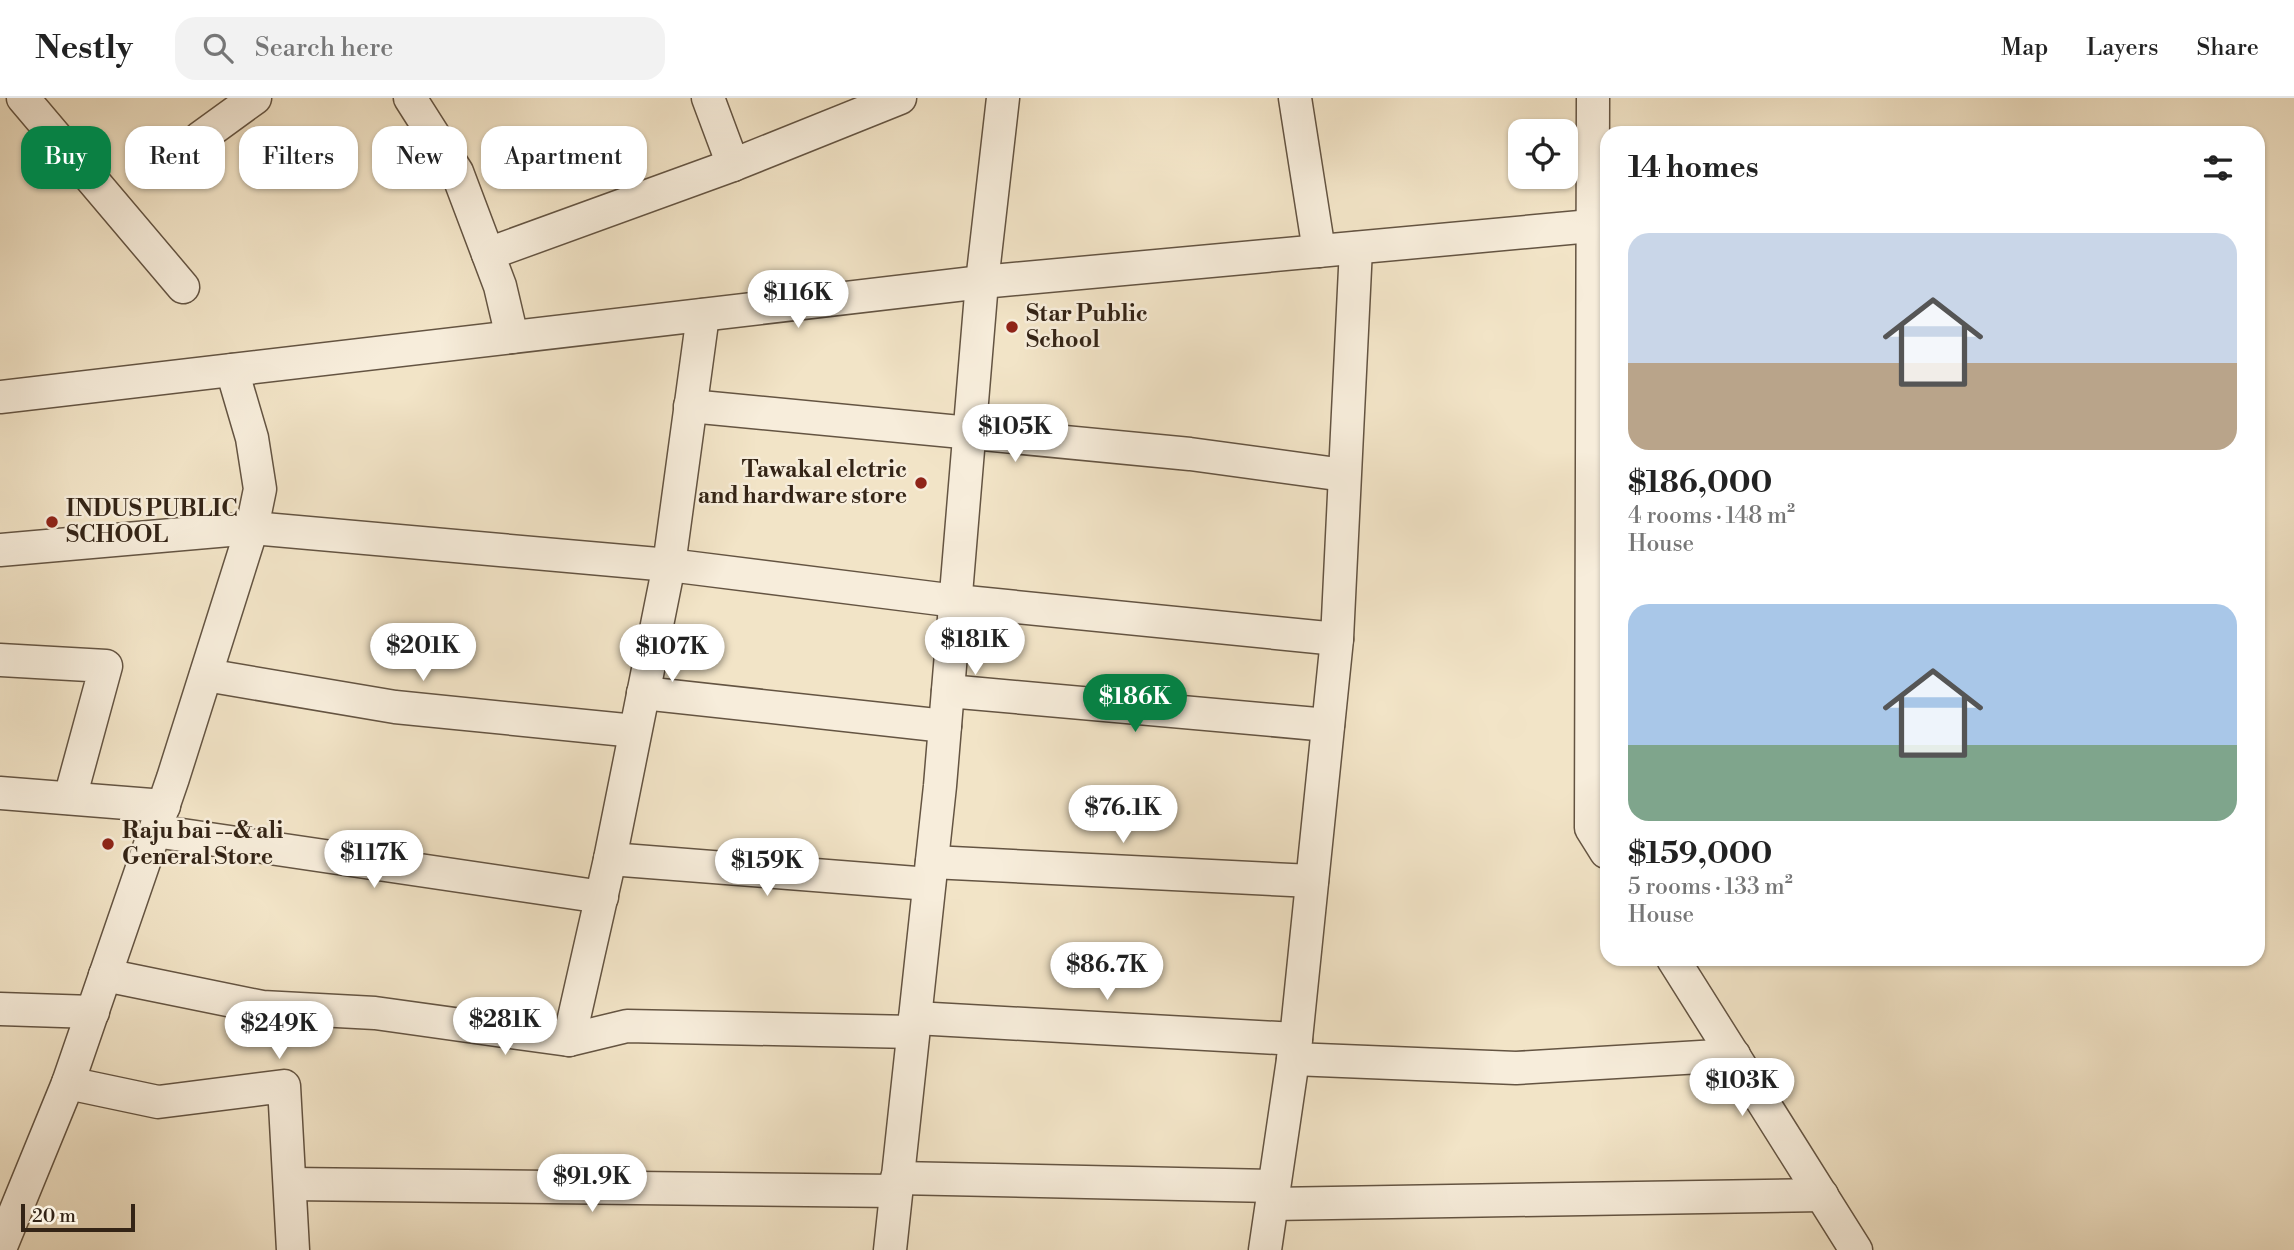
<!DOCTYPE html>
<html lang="en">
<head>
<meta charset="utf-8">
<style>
	:root { --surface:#fff; --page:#f2f2f2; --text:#222; --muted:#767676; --line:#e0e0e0; --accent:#0b8043 }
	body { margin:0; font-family:"Libre Bodoni",serif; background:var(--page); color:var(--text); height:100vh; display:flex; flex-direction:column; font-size:26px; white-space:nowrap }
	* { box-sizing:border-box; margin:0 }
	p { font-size:23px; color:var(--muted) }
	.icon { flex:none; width:38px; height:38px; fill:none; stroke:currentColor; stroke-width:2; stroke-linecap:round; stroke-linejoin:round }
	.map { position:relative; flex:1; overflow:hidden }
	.side { position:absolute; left:1600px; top:28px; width:665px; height:840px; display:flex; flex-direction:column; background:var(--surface); border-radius:21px; box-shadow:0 2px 5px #0004 }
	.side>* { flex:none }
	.hud { position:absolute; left:21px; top:28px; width:665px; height:63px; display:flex; gap:14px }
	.tools { position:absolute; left:1508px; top:21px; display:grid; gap:14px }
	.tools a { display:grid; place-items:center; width:70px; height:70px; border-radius:14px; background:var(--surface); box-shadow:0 2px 5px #0004; font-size:35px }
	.scale { position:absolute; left:21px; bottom:18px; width:114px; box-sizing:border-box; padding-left:7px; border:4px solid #342416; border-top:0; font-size:19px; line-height:24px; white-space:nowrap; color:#342416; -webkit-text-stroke:5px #f7eddb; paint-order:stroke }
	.price { position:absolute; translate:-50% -60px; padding:0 16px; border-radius:24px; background:#fff; color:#222; font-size:23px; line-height:46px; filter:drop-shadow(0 2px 4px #0008) }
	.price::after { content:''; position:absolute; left:50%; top:42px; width:21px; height:16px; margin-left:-10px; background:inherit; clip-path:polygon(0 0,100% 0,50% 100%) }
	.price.current { background:var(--accent); color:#fff }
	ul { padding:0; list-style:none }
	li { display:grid; align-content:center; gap:14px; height:371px; padding:0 28px }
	li span { display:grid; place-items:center; height:217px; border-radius:21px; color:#555 }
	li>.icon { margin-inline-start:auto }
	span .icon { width:126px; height:126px; fill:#fffc; stroke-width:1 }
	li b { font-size:30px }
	h2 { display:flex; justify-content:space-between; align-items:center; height:84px; padding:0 28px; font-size:30px }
	.pill { padding:0 24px; border-radius:21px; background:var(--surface); box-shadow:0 2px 5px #0004; font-size:24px; line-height:63px }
	.pill.current { background:var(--accent); color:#fff }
	header { display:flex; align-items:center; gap:42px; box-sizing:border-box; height:98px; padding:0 35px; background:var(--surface); border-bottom:2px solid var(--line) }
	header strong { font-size:33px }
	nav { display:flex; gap:38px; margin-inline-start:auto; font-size:24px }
	.search { width:490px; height:63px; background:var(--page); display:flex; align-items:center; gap:18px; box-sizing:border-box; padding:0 24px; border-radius:21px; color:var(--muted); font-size:26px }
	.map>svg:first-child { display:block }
</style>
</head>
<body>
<header>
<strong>Nestly</strong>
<div class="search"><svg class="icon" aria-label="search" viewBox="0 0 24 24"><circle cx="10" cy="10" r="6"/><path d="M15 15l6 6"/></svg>Search here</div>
<nav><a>Map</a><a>Layers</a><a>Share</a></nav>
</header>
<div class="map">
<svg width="2294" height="1152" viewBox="0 0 2294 1152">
	<rect width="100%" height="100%" fill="#f2e4c7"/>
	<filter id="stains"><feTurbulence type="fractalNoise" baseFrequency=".00286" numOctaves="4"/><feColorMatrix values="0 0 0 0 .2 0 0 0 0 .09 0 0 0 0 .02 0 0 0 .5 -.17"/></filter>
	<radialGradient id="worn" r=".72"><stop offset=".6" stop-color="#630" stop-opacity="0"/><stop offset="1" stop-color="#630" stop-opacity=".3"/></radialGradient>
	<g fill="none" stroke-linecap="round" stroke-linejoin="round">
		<g stroke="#645442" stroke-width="35">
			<g id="street">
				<path d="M23,0l160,189"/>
				<path d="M410,0l47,74 43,114 12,51"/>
				<path d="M708,0l25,67"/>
				<path d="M1295,0l24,153"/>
				<path d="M1593,0l-2,730 15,24"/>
				<path d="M200,40l55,-40"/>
				<path d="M488,156l245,-89 167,-67"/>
				<path d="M0,299l982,-115 609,-56"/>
				<path d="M690,308l500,48 154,21"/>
				<path d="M0,452l252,-22 417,37 287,36 381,38"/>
				<path d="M0,562l106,6 -36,132"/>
				<path d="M206,577l189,32 240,24"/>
				<path d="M948,593l380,34"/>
				<path d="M643,595l302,33"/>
				<path d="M0,695l164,13"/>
				<path d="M155,733l447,66"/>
				<path d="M610,761l319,25"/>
				<path d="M932,764l380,19"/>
				<path d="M1673,861l183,291"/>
				<path d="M105,877l157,32 113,6 194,27 58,-14 286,6"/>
				<path d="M0,911l93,3"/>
				<path d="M915,920l381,21"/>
				<path d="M569,942l41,-181 59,-294 34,-250"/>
				<path d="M1293,961l223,9 218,-13"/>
				<path d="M68,985l90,19 126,-16 9,164"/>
				<path d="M897,1080l377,8"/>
				<path d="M290,1086l606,7"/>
				<path d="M1272,1106l550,-9"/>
				<path d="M0,1151l68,-166 105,-305 79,-250 8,-39 -8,-51 -20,-68"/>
				<path d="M890,1152l50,-464 42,-504 21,-184"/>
				<path d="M1265,1152l31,-211 41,-400 19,-391"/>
			</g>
		</g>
		<use href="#street" stroke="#f7eddb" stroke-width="32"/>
	</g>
	<g fill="#8f2418" stroke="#f7eddb" stroke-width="2.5">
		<circle cx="1012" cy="229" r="7"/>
		<circle cx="921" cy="385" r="7"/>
		<circle cx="52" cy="424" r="7"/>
		<circle cx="108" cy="746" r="7"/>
	</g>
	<g text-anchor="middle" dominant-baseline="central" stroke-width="5" stroke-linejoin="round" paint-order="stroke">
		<g font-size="23" font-weight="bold" fill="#342416" stroke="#f7eddb" text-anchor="start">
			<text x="1026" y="216">Star Public<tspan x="1026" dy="26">School</tspan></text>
			<text x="907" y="372" text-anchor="end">Tawakal elctric<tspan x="907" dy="26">and hardware store</tspan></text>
			<text x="66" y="411">INDUS PUBLIC<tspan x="66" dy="26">SCHOOL</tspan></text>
			<text x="122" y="733">Raju bai --&amp; ali<tspan x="122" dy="26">General Store</tspan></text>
		</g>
	</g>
	<rect width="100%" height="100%" filter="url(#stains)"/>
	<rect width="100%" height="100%" fill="url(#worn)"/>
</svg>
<div class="tools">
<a><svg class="icon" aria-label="locate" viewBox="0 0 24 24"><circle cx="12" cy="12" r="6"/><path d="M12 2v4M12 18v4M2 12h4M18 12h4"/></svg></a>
</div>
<div class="scale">20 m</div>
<b class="price" style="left:798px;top:232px">$116K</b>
<b class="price" style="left:1015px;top:366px">$105K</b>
<b class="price" style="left:975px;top:579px">$181K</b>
<b class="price" style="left:423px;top:585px">$201K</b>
<b class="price" style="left:672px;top:586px">$107K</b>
<b class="price current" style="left:1135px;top:636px">$186K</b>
<b class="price" style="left:1123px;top:747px">$76.1K</b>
<b class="price" style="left:374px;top:792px">$117K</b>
<b class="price" style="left:767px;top:800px">$159K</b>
<b class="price" style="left:1107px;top:904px">$86.7K</b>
<b class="price" style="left:505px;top:959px">$281K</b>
<b class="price" style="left:279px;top:963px">$249K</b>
<b class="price" style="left:1742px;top:1020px">$103K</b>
<b class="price" style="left:592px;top:1116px">$91.9K</b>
<div class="hud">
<a class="pill current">Buy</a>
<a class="pill">Rent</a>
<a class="pill">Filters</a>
<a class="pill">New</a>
<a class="pill">Apartment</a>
</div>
<section class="side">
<h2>14 homes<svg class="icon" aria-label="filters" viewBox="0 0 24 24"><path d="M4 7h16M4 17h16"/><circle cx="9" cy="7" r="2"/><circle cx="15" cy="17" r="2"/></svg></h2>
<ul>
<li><span style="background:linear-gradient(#c9d6e8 60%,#b9a48a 0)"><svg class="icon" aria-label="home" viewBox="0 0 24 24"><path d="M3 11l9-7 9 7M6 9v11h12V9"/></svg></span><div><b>$186,000</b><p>4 rooms · 148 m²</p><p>House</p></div></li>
<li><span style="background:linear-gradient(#a9c7e8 65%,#7fa58c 0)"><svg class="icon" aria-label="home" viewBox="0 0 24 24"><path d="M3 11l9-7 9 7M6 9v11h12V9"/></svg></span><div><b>$159,000</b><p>5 rooms · 133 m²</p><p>House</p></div></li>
</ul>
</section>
</div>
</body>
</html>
